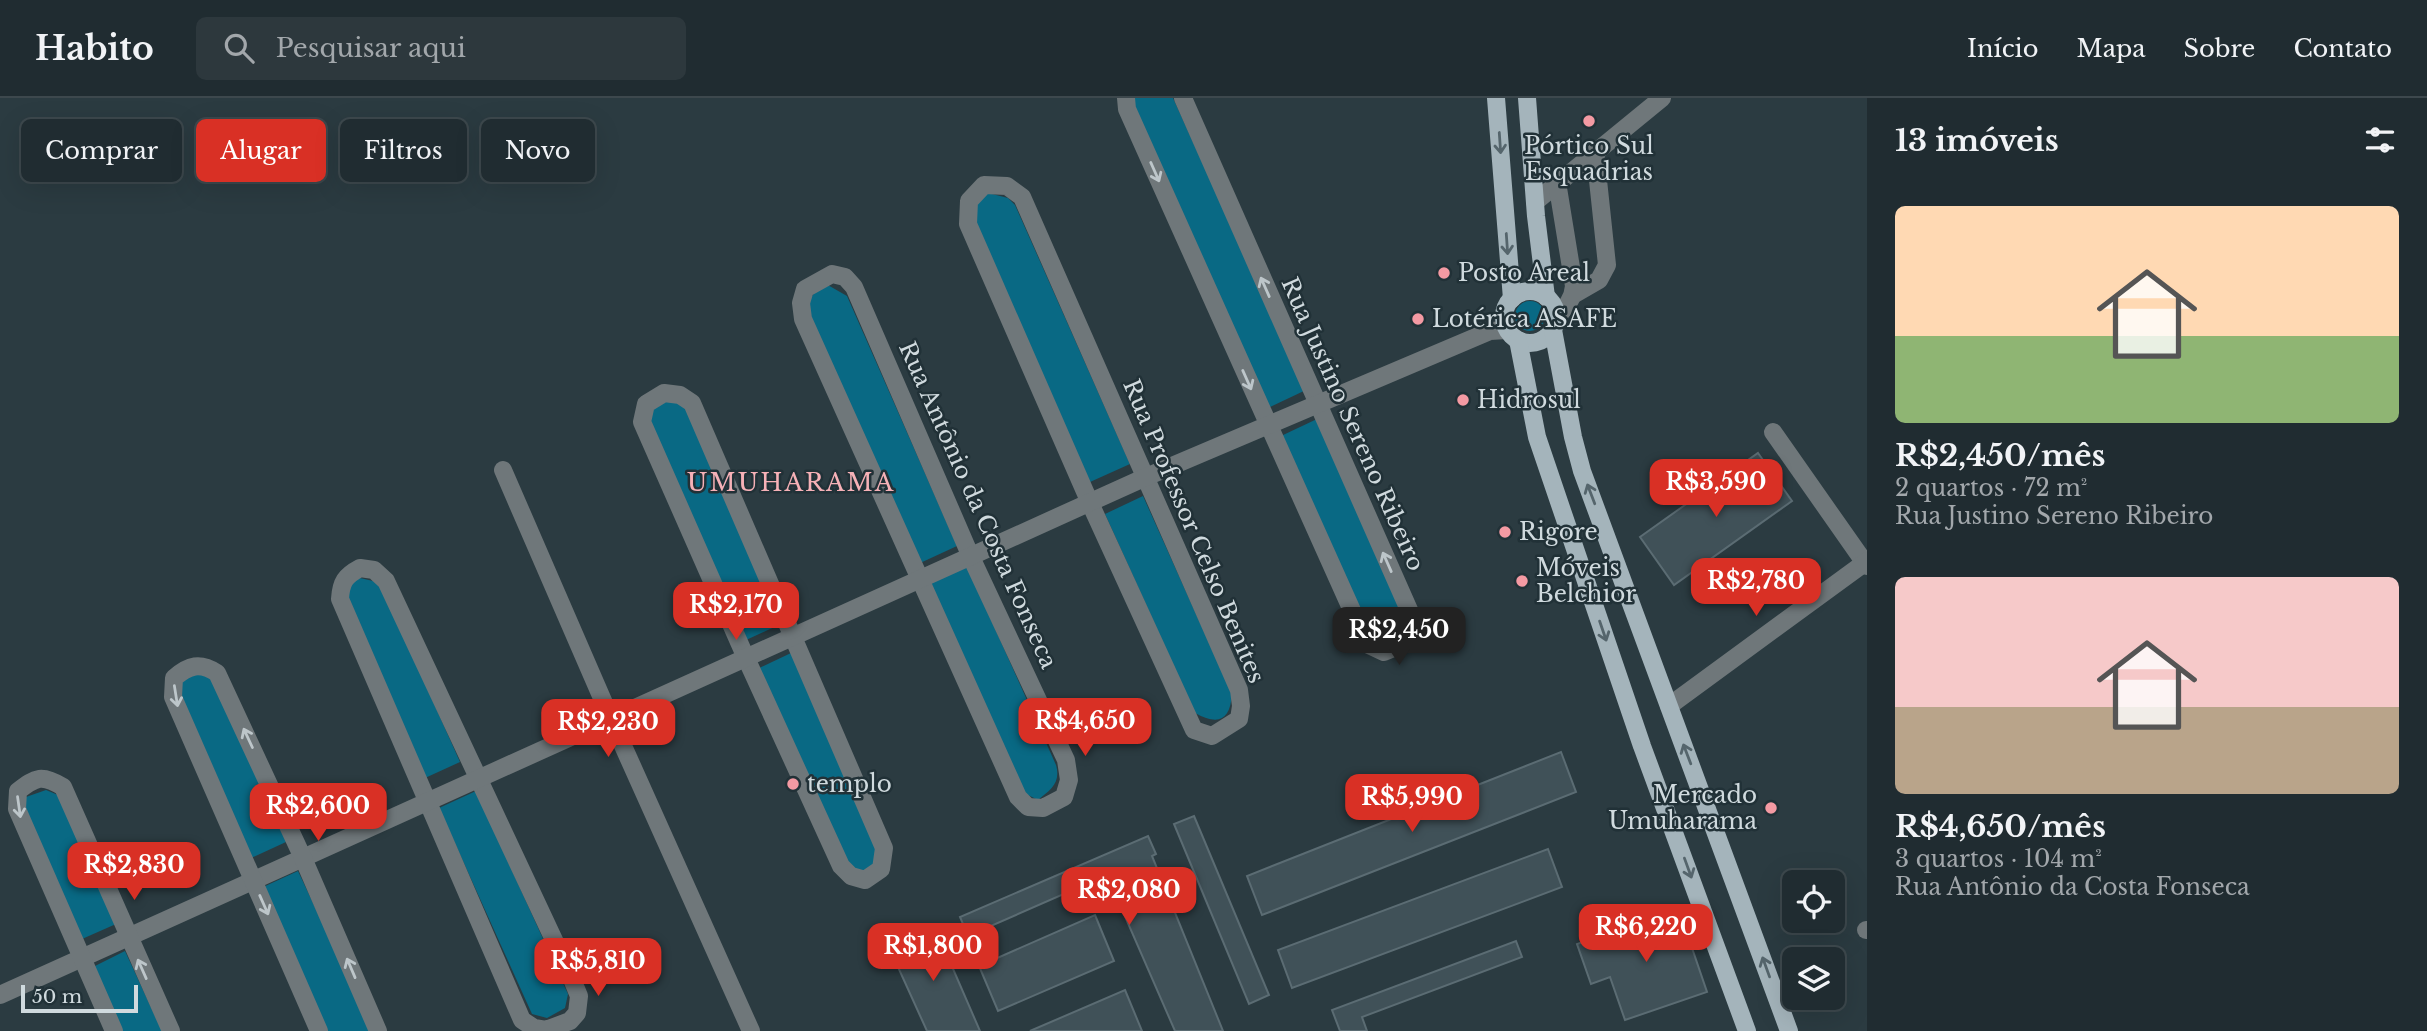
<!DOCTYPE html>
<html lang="pt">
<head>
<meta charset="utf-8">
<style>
	:root { --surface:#202c31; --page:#2d383d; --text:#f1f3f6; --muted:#a2a7ab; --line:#3d484d; --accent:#d93025 }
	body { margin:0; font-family:"Libre Baskerville",serif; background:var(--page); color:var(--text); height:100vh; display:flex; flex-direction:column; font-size:26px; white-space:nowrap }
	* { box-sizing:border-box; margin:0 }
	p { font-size:23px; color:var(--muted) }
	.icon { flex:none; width:38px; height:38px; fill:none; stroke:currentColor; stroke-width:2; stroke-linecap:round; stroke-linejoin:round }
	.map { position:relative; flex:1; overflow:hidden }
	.panel { display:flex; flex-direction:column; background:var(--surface); width:560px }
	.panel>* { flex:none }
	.hud { position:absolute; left:21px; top:21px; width:665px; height:63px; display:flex; gap:14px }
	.fabs { position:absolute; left:1782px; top:772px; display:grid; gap:14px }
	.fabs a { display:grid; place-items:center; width:63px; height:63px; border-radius:10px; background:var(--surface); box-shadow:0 7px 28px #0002,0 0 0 2px var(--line); font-size:35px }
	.scale { position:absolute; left:21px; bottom:18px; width:117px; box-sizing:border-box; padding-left:7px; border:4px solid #d0dade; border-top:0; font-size:19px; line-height:24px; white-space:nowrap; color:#d0dade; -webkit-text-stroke:5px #213137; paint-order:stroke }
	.price { position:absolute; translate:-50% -60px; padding:0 16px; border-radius:14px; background:var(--accent); color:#fff; font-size:23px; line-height:46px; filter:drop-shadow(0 2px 4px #0008) }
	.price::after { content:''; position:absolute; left:50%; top:42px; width:21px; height:16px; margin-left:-10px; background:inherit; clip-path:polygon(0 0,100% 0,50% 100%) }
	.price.active { background:#222; color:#fff }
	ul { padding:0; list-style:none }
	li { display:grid; align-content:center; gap:14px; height:371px; padding:0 28px }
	li span { display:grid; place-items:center; height:217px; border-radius:10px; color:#555 }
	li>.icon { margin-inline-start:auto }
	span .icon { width:126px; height:126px; fill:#fffc; stroke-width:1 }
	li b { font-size:30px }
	h2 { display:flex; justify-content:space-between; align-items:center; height:84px; padding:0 28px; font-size:30px }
	.chip { padding:0 24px; border-radius:10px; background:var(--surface); box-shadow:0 7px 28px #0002,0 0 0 2px var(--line); font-size:24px; line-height:63px }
	.chip.active { background:var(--accent); color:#fff }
	header { display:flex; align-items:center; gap:42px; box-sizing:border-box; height:98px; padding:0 35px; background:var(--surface); border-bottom:2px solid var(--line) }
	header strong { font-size:33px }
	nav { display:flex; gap:38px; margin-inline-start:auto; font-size:24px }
	.search { width:490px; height:63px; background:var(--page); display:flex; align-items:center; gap:18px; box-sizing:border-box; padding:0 24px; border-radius:10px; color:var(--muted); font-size:26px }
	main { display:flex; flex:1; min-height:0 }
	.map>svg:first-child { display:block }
</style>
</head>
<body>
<header>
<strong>Habito</strong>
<div class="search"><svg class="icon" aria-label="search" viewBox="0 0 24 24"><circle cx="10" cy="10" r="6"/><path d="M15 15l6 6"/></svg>Pesquisar aqui</div>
<nav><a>Início</a><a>Mapa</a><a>Sobre</a><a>Contato</a></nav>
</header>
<main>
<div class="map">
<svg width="1867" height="933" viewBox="0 0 1867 933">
	<rect width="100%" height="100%" fill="#2b3b41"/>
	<g fill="#096984">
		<path d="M1134,0h39l133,292 -38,18 -136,-299z"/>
		<path d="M988,95l20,5 7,7 115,259 -40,18 -115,-259 -1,-21z"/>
		<path d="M826,186l21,12 110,250 -39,18 -109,-248c-2,-17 3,-23 17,-32z"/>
		<circle cx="1530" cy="218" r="15"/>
		<path d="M665,301l14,1 9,11 95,212 -37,17 -97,-219 3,-15z"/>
		<path d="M1317,321l89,201 -3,14 -20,10 -13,-8 -89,-200z"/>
		<path d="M1143,398l89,198c-2,26 -13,32 -37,19l-90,-199z"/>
		<path d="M967,468l89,199c5,18 -5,24 -18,35l-18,-9 -93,-206z"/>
		<path d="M360,480l13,3 10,8 77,173 -35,16 -79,-177 2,-17z"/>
		<path d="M791,555l88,195 -3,18 -11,9 -21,-14 -87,-192z"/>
		<path d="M190,576h14l8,4 74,164 -35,16 -72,-160 1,-17z"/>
		<path d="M46,692l12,5 58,129 -34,15 -59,-131 3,-11z"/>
		<path d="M476,693l92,203 -3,14 -18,10 -15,-4 -93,-206z"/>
		<path d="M298,773l75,160h-45l-67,-143z"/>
		<path d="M125,853l37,80h-43l-28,-63z"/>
	</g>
	<g fill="#405158" stroke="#5b6c73" stroke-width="2">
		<path d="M1758,355l34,48 -118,84 -34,-48z"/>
		<path d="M1561,654l15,40 -314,123 -15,-39z"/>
		<path d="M1194,718l75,179 -20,9 -75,-180z"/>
		<path d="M1148,738l8,18 -4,2 71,175h-48l-68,-156 -139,61 -8,-19z"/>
		<path d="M1548,751l14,38 -270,101 -14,-38z"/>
		<path d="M1678,809l29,85 -82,28 -15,-43 -19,7 -14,-40z"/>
		<path d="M1095,817l19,46 -116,50 -19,-45z"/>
		<path d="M934,827l46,106h-53l-39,-86z"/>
		<path d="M1516,843l6,16 -160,60 5,14h-27l-8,-21z"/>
		<path d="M1125,892l17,41h-112z"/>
	</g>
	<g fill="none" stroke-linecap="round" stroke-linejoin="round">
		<g stroke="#6f777a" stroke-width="18">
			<path d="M1126,0l1,11 240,535 17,8 27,-11 2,-22 -230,-521"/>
			<path d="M984,87l23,1 15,11 217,493 2,16 -2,13 -27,17 -18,-6 -104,-227 -122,-279 1,-23z"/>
			<path d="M1535,104l127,-104"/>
			<path d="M832,176l13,3 9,10 117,270 95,203 3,20 -5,17 -21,11 -15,-1 -10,-10 -215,-478 -2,-16 4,-14z"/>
			<path d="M1573,197l26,-15 8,-15 -12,-113"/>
			<path d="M1556,220c9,-10 17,-18 18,-32l-17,-104"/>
			<path d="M664,295l16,2 12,8 192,445 -3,21 -16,11 -14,-4 -10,-10 -95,-208 -104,-236 4,-18z"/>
			<path d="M1773,334l94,134"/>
			<path d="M503,372l108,249 140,312"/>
			<path d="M360,470l14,2 12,11 183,391 10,24 -2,17 -7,8 -24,9 -12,-2 -12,-8 -182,-421c1,-17 5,-23 20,-31z"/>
			<path d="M1669,608l198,-145"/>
			<path d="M1866,832h1"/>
			<path d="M0,897l1146,-518 344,-146 17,-1"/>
			<path d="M114,933l-97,-222 1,-18c18,-14 24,-17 45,-4l108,244"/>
			<path d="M319,933l-146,-334 1,-19c15,-13 26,-16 43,-5l86,185 75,173"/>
		</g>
		<g stroke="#a4b4bb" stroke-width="18">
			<path d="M1496,0l16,201"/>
			<path d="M1527,0l9,118 10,81"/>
			<circle cx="1530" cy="219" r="26"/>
			<path d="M1553,232l20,107 9,34 207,560"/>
			<path d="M1518,242l19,97 105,309 105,285"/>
		</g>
	</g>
	<defs><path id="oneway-shaft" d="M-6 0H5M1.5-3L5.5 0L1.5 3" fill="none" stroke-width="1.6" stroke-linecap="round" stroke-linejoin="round" transform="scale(1.75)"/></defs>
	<g stroke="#55656c">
		<use href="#oneway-shaft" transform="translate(1500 45) rotate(86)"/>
		<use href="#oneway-shaft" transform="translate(1507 146) rotate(86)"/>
		<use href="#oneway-shaft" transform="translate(1591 396) rotate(-111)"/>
		<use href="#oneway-shaft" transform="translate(1603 533) rotate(71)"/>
		<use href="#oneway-shaft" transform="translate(1687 656) rotate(-111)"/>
		<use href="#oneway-shaft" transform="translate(1688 770) rotate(70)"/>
		<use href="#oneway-shaft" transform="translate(1766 869) rotate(-110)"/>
	</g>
	<g stroke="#bdc6ca">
		<use href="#oneway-shaft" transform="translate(1155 74) rotate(66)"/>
		<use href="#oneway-shaft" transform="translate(1265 189) rotate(-114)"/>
		<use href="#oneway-shaft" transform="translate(1247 282) rotate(66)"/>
		<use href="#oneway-shaft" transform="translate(1387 464) rotate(-114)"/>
		<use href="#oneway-shaft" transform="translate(176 598) rotate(81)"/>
		<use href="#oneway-shaft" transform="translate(248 640) rotate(-115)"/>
		<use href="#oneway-shaft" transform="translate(19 709) rotate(82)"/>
		<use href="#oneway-shaft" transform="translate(264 807) rotate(66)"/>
		<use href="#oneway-shaft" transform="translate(351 870) rotate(-113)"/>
		<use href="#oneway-shaft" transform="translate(142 871) rotate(-114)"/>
	</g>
	<g fill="#f49aa3" stroke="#213137" stroke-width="2.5">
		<circle cx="1589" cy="23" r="7"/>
		<circle cx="1444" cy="175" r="7"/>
		<circle cx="1418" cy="221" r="7"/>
		<circle cx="1463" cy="302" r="7"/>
		<circle cx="1505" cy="434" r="7"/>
		<circle cx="1522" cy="483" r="7"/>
		<circle cx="793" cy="686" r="7"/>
		<circle cx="1771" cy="710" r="7"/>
	</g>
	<g text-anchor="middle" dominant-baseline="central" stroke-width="5" stroke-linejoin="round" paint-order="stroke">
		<g font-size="23" fill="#d0dade" stroke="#213137" text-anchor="start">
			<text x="1589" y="48" text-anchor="middle">Pórtico Sul<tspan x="1589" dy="26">Esquadrias</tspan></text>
			<text x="1458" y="175">Posto Areal</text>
			<text x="1432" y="221">Lotérica ASAFE</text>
			<text x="1477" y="302">Hidrosul</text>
			<text x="1519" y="434">Rigore</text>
			<text x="1536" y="470">Móveis<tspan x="1536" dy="26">Belchior</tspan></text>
			<text x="807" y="686">templo</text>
			<text x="1757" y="697" text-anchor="end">Mercado<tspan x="1757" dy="26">Umuharama</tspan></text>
		</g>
		<g font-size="23" fill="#d0dade" stroke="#213137">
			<text transform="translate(1353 326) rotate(66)">Rua Justino Sereno Ribeiro</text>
			<text transform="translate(978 407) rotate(66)">Rua Antônio da Costa Fonseca</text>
			<text transform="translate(1194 433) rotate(67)">Rua Professor Celso Benites</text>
		</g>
		<g font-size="24" letter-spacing="2" fill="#f6b1b7" stroke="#213137">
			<text x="791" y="384">UMUHARAMA</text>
		</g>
	</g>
</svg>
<div class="fabs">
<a><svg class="icon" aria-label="locate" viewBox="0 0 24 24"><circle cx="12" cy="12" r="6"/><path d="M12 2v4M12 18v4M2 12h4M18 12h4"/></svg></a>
<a><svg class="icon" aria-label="layers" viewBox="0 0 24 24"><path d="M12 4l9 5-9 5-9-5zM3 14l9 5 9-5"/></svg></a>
</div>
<div class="scale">50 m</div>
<b class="price" style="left:1716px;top:421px">R$3,590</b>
<b class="price" style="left:1756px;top:520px">R$2,780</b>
<b class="price" style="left:736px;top:544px">R$2,170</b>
<b class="price active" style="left:1399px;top:569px">R$2,450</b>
<b class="price" style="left:1085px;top:660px">R$4,650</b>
<b class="price" style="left:608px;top:661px">R$2,230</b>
<b class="price" style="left:1412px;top:736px">R$5,990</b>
<b class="price" style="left:318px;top:745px">R$2,600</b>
<b class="price" style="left:134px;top:804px">R$2,830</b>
<b class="price" style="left:1129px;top:829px">R$2,080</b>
<b class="price" style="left:1646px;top:866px">R$6,220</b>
<b class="price" style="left:933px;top:885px">R$1,800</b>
<b class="price" style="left:598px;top:900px">R$5,810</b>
<div class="hud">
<a class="chip">Comprar</a>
<a class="chip active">Alugar</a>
<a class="chip">Filtros</a>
<a class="chip">Novo</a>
</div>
</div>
<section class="panel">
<h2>13 imóveis<svg class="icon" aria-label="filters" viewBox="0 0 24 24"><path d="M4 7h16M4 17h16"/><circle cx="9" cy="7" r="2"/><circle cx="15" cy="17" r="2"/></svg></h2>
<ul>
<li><span style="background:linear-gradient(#ffd9b3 60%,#8fb573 0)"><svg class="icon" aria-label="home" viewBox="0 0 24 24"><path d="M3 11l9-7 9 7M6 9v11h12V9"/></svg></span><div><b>R$2,450/mês</b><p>2 quartos · 72 m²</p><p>Rua Justino Sereno Ribeiro</p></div></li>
<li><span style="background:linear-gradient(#f6c9c9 60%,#b9a48a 0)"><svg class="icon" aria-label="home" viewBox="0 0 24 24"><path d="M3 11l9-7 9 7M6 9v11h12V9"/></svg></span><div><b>R$4,650/mês</b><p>3 quartos · 104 m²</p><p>Rua Antônio da Costa Fonseca</p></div></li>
</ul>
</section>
</main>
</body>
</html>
